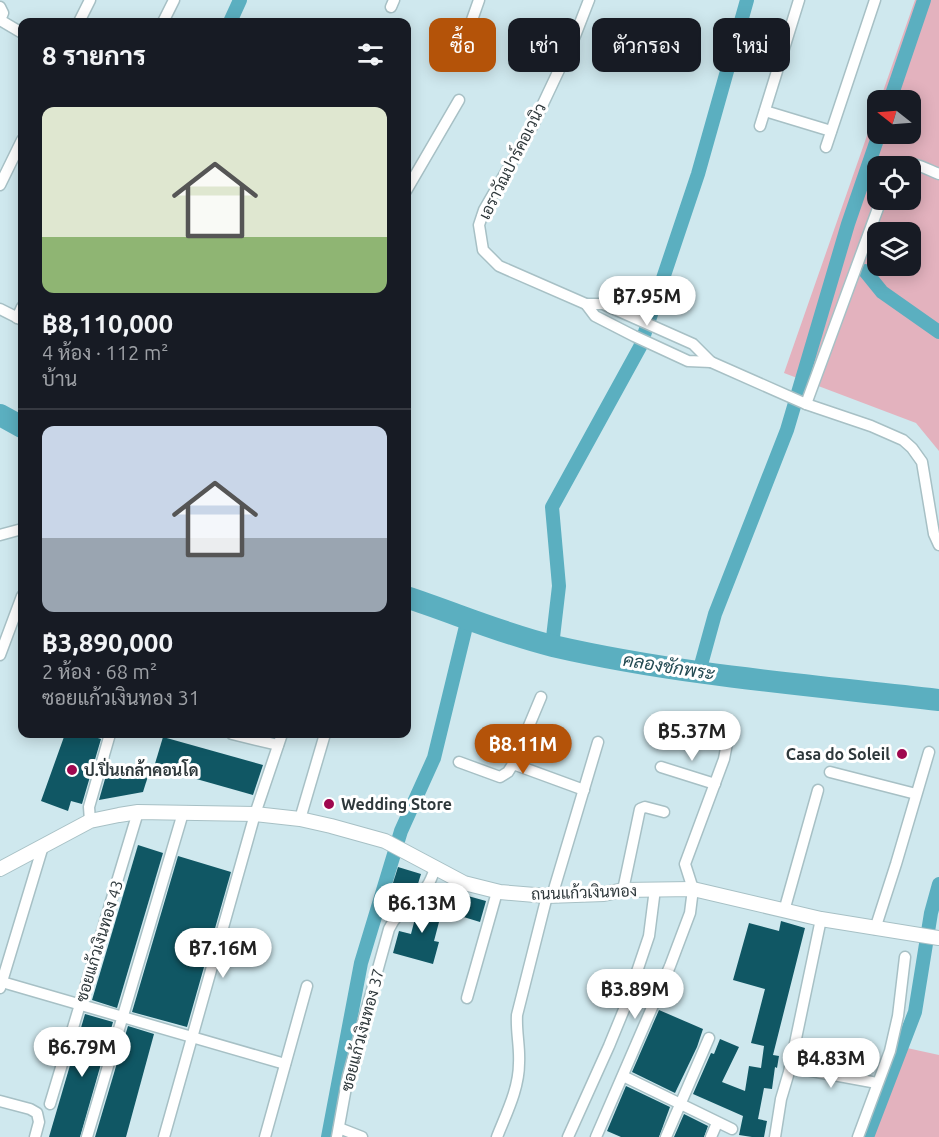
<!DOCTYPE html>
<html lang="th">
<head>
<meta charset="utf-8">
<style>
	:root { --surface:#171b24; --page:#20242c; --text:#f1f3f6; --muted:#9ea1a6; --line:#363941; --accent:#b45309 }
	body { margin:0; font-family:Ubuntu,Sarabun,sans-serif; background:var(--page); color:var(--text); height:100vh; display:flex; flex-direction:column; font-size:22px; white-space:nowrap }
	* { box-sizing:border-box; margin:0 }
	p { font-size:20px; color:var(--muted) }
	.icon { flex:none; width:33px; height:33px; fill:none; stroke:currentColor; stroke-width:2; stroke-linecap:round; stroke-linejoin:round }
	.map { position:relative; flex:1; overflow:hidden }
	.panel { position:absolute; left:18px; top:18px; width:393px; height:720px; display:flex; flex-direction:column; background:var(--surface); border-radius:12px; box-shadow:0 3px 15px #0003 }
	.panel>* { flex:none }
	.hud { position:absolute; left:429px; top:18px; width:420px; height:54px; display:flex; gap:12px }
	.needle { width:39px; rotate:287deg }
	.fabs { position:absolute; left:867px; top:90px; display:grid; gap:12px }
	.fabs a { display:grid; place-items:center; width:54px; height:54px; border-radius:12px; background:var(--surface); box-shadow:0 3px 15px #0003; font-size:30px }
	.price { position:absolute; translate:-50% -51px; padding:0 14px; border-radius:21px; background:#fff; color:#222; font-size:20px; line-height:39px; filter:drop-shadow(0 2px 3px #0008) }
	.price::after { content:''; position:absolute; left:50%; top:36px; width:18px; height:14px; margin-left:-9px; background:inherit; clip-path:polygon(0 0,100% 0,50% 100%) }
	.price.selected { background:var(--accent); color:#fff }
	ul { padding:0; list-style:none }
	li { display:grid; align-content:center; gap:12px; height:318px; padding:0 24px }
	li+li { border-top:2px solid var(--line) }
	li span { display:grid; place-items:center; height:186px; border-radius:12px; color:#555 }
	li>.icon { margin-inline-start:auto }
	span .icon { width:108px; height:108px; fill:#fffc; stroke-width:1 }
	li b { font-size:26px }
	h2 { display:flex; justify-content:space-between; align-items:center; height:72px; padding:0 24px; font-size:26px }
	.chip { padding:0 21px; border-radius:12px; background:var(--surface); box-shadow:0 3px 15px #0003; font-size:21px; line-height:54px }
	.chip.selected { background:var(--accent); color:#fff }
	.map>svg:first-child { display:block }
</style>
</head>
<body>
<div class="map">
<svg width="939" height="1137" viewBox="0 0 939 1137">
	<rect width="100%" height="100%" fill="#cfe8ee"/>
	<g fill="#e3b2be" fill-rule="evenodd">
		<path d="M915,0h24v451l-23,-28 -132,-50 93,-266 1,27h32v-34h-30zM878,166h32v34h-32zM878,232h32v34h-32z"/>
		<path d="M907,1048l32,7v82h-67z"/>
	</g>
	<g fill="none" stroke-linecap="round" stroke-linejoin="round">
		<g stroke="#5bafc0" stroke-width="14">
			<path d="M230,22l10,-22"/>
			<path d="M890,100l34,-100"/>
			<path d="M865,271l17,21 57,40"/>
			<path d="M552,646l7,-60 -7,-79 88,-160 58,-173 49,-174"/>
			<path d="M699,672l16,-58 72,-184 61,-206 31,-90"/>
			<path d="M328,1137l33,-174 40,-132 33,-73 34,-140"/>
			<path d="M867,1137l48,-125 16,-99 8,-29"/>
		</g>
		<g stroke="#5bafc0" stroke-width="22">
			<path d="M0,415l22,12"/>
			<path d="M406,597c49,16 97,37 147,49 126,29 257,39 386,54"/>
		</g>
	</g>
	<g fill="#105764">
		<path d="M65,734h20l16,5 -19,65 -11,-3 -3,10 -27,-10z"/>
		<path d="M163,737l100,28 -10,30 -99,-28z"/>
		<path d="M109,765l40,8 -6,19 -44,8z"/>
		<path d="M138,845l25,8 -46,155 -25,-8z"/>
		<path d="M178,856l53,16 -44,155 -55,-15z"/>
		<path d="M398,867l23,7 -4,13 -5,5 -20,-6z"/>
		<path d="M450,891l36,10 -6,21 -36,-11z"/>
		<path d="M427,898l17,5 -10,38 5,1 -6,22 -40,-11 6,-22 12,3 7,-27z"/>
		<path d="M781,921l24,7 -32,127 6,1 -2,12 -2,-1 -3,22 -8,-1 -6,31 9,2 -3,16h-12l-13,-2 4,-19 -50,-22 18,-41 3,1 6,-15 19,8 -17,35 23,9 4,-25 12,2 3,-22 -13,-3 14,-54 -32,-9 16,-57 30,8z"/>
		<path d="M659,1010l44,19 -6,18 -22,46 -43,-21z"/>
		<path d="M85,1014l28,8 -33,115h-31z"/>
		<path d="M128,1026l26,8 -28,103h-31z"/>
		<path d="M626,1086l44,21 -11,30h-38l-14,-6z"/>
		<path d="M684,1114l24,12 -4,11h-30z"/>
	</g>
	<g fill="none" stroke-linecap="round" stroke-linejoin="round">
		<g stroke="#a7c0c5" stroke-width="13">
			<g id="minor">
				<path d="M589,0l-14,36 -42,89 -49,85 -5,15 4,25 16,16 87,38h17l90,40 18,18 95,42 65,22 32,14 9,8 10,14 12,72 5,11"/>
				<path d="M0,7l3,6 -3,7 22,13"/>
				<path d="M391,7l3,-7"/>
				<path d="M79,22l11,-22"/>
				<path d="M163,22l11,-22"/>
				<path d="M467,34l12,-34"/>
				<path d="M765,111l66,20"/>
				<path d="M760,126l39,-126"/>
				<path d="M826,147l49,-147"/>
				<path d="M897,166c14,-7 29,3 42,8"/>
				<path d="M0,185l22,-45"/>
				<path d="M406,191l53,-91"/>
				<path d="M586,304l9,12 39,20 54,25 23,1"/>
				<path d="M0,309l22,11"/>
				<path d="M17,318l5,-11"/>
				<path d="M806,404l75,-204"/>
				<path d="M0,535l22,-6"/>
				<path d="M0,655l22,-59"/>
				<path d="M232,734l46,11"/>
				<path d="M459,762l41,15 8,-5 5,-8 28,-67"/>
				<path d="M513,764l71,26"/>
				<path d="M661,767l54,17"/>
				<path d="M830,772l86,22"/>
				<path d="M300,819l25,-85"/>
				<path d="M90,821l-1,-14 21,-73"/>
				<path d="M623,890l17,-81 5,-2 19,5"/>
				<path d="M552,896l46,-154"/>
				<path d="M784,911l34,-121"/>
				<path d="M875,929l21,-65 33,-112"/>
				<path d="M2,982l283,82"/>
				<path d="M0,988l43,-142"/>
				<path d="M467,998l30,-106"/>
				<path d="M790,1067l87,16"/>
				<path d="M623,1076l109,53"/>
				<path d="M0,1101l30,8 7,4 2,9 -4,15"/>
				<path d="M50,1104l88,-292"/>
				<path d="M339,1128l23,9"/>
				<path d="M87,1137l96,-324"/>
				<path d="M164,1137l91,-323 27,-80"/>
				<path d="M265,1137l42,-151"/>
				<path d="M337,1137l11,-61 41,-147c10,-21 22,-23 35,-39 6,-6 8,-14 11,-21"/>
				<path d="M497,1137c9,-23 22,-48 22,-74 1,-16 -3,-31 -2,-48l30,-119"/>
				<path d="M568,1137l41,-91 16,-39 24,-71 6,-47"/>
				<path d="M596,1137l74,-171 20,-53 3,-24 -8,-25 39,-105 4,-21"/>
				<path d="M666,1137l43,-99"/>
				<path d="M711,1137l6,-14"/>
				<path d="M775,1137l6,-38 8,-27 32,-153"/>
				<path d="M858,1137l32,-86 8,-35 7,-59"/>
			</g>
		</g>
		<g stroke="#a7c0c5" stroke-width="16">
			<path id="tertiary" d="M0,869l90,-48 29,-6 19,-3 117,2 45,5 31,7 54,15 79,42 36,9 47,4 57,-2 19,-4 70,-1 128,30 118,19"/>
		</g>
		<use href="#minor" stroke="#fff" stroke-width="10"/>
		<use href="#tertiary" stroke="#fff" stroke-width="14"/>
	</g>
	<g fill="#9f084f" stroke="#fff" stroke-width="2">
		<circle cx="902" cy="754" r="6"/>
		<circle cx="72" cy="770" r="6"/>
		<circle cx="329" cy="804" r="6"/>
	</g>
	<g text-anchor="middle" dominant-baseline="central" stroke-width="6" stroke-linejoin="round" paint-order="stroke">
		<g font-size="16" fill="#2e383b" stroke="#fff">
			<text transform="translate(512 161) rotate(-63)">เอราวัณปาร์คอเวนิว</text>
			<text transform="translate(584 892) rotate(-2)">ถนนแก้วเงินทอง</text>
			<text transform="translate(99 941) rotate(-73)">ซอยแก้วเงินทอง 43</text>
			<text transform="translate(362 1030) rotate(-75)">ซอยแก้วเงินทอง 37</text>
		</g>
		<g font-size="16" font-weight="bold" fill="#2e383b" stroke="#fff" text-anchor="start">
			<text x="890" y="754" text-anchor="end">Casa do Soleil</text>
			<text x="84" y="770">ป.ปิ่นเกล้าคอนโด</text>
			<text x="341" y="804">Wedding Store</text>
		</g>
		<g font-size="18" font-style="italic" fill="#234a52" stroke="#fff">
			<text transform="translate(669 666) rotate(9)">คลองชักพระ</text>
		</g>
	</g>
</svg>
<div class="fabs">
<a><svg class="needle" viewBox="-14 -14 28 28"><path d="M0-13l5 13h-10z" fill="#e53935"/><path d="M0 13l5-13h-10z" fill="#9ea1a6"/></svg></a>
<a><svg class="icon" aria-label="locate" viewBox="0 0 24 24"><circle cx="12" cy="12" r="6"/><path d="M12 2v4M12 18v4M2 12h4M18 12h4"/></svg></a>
<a><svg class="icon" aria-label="layers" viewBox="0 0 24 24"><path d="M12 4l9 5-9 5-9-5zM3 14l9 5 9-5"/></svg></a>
</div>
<b class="price" style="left:647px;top:327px">฿7.95M</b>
<b class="price" style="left:692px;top:762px">฿5.37M</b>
<b class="price selected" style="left:523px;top:775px">฿8.11M</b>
<b class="price" style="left:422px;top:934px">฿6.13M</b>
<b class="price" style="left:223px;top:979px">฿7.16M</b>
<b class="price" style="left:635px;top:1020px">฿3.89M</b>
<b class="price" style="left:82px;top:1078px">฿6.79M</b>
<b class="price" style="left:831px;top:1089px">฿4.83M</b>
<div class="hud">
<a class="chip selected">ซื้อ</a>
<a class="chip">เช่า</a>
<a class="chip">ตัวกรอง</a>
<a class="chip">ใหม่</a>
</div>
<section class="panel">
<h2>8 รายการ<svg class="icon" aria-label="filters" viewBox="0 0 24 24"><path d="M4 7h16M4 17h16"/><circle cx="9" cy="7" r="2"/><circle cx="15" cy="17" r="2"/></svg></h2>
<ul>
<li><span style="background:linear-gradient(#dfe7d0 70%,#8fb573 0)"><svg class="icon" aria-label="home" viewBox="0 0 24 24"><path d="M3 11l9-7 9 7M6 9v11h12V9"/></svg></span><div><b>฿8,110,000</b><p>4 ห้อง · 112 m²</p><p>บ้าน</p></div></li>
<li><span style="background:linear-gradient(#c9d6e8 60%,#9aa5b1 0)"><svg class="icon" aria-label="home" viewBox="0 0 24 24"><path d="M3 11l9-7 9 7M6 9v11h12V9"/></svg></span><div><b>฿3,890,000</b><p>2 ห้อง · 68 m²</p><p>ซอยแก้วเงินทอง 31</p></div></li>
</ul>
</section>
</div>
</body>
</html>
